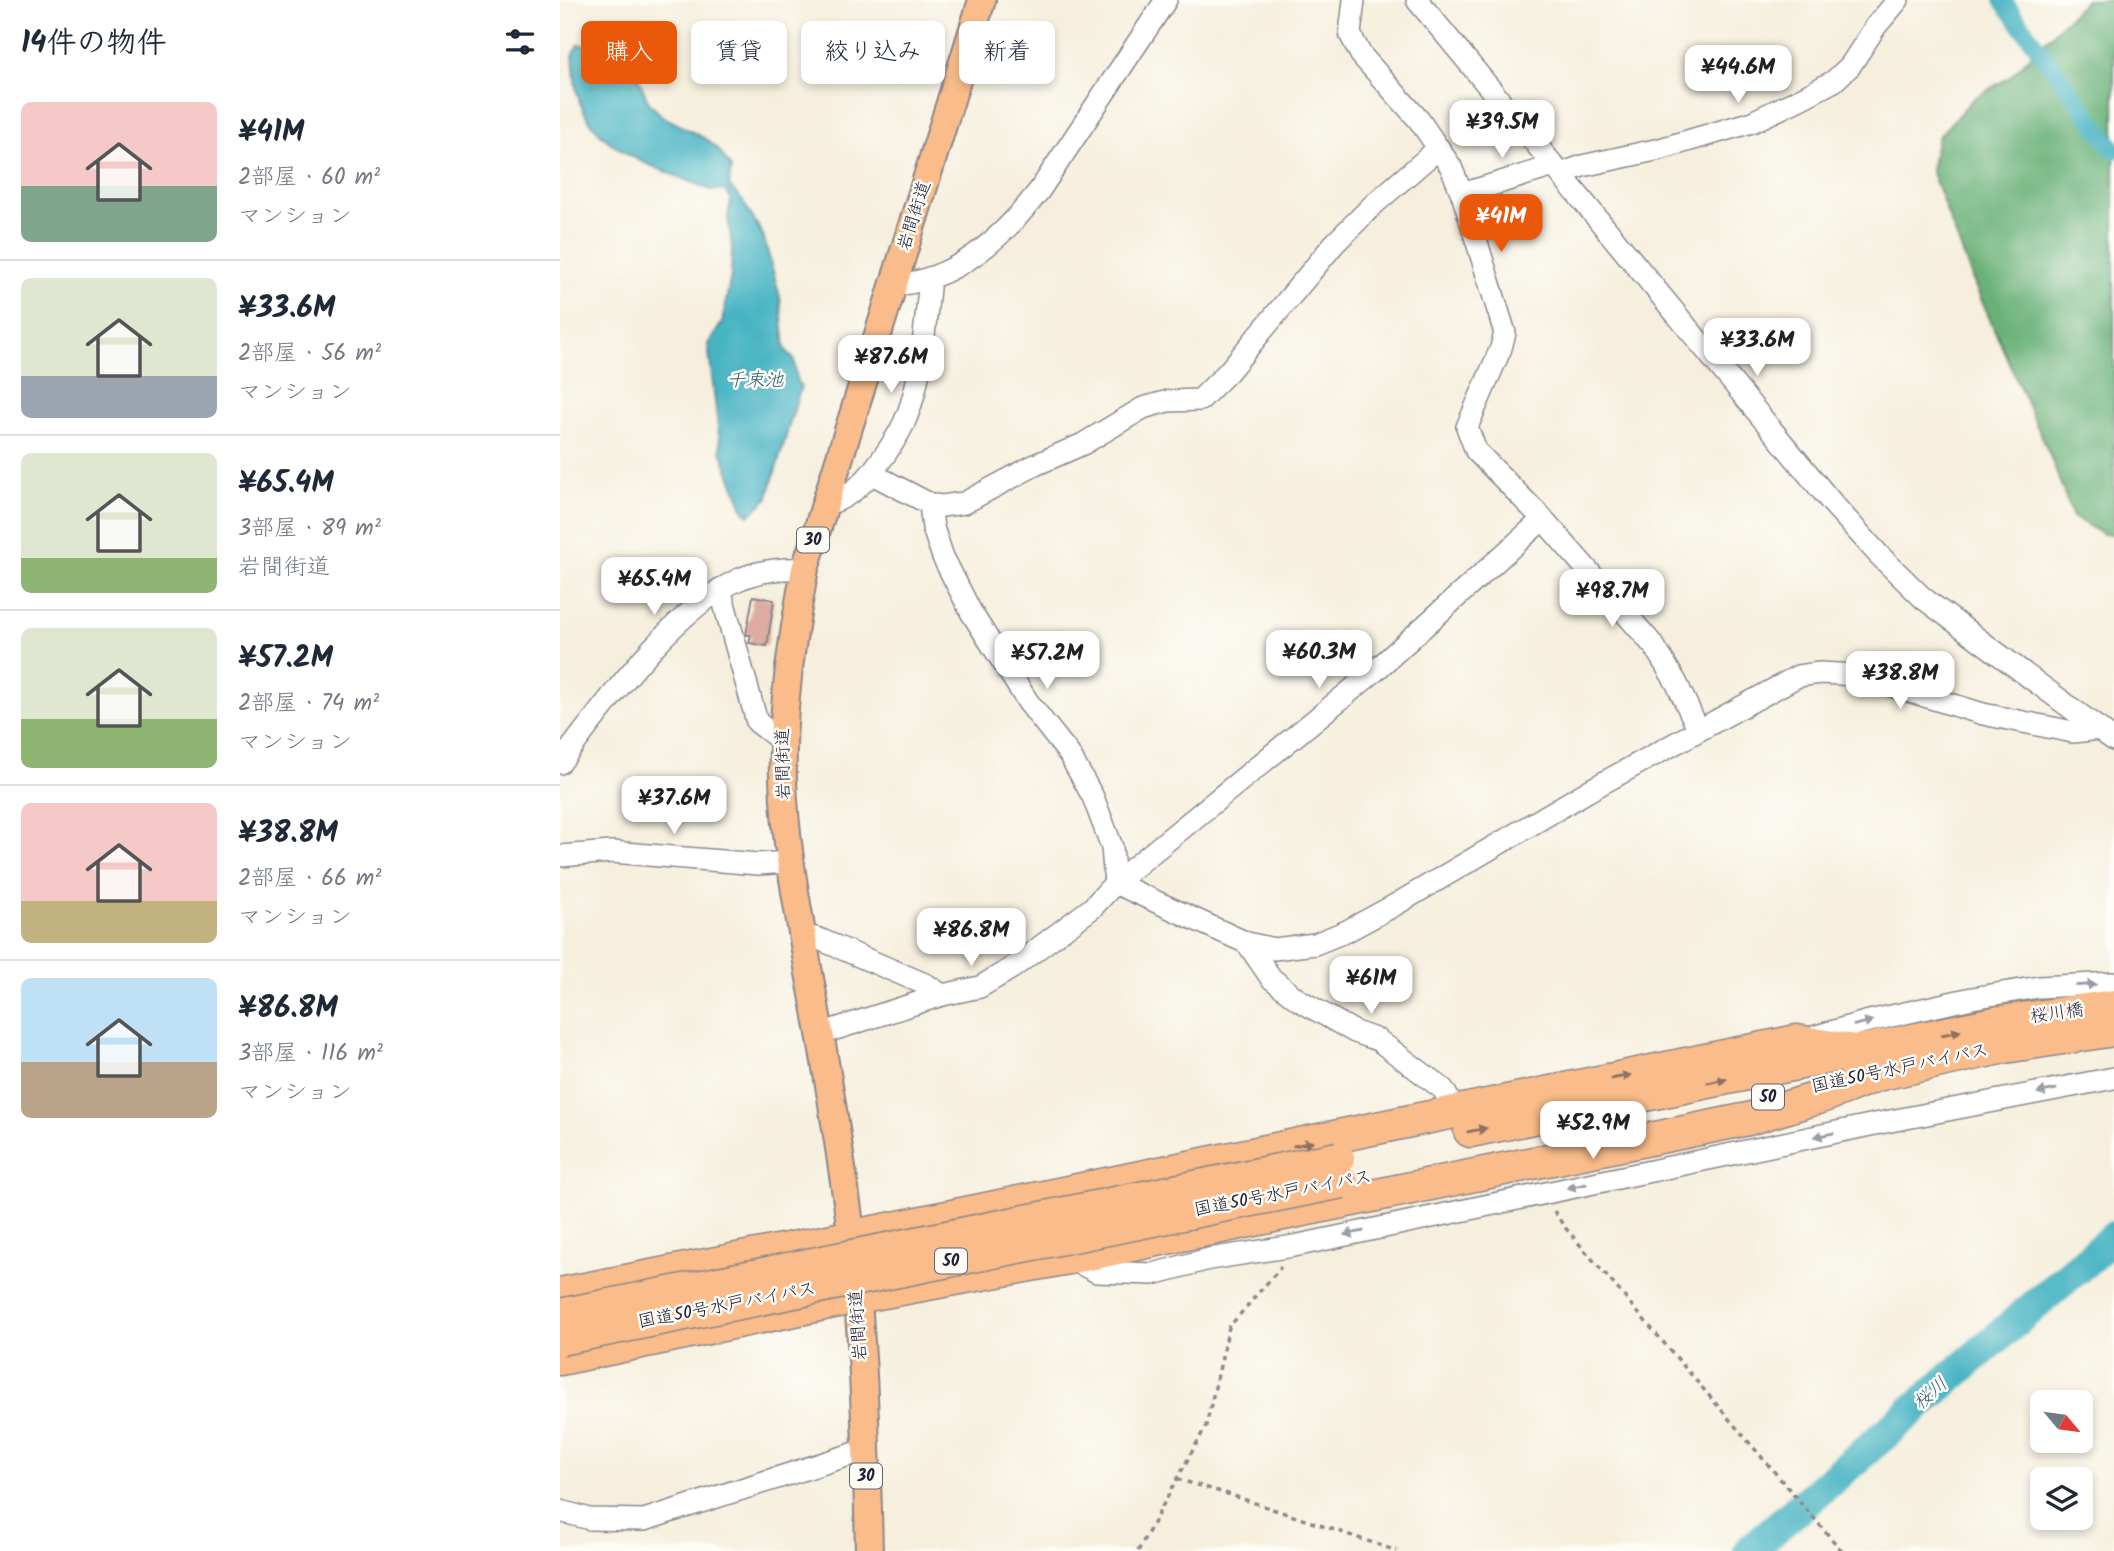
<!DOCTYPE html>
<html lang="ja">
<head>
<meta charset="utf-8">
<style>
	:root { --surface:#fff; --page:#f2f2f3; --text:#1f2937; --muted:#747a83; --line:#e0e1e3; --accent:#ea580c }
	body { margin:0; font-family:Kalam,"Klee One",sans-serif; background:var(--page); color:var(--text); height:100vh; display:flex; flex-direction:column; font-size:26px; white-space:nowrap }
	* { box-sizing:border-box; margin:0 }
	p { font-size:23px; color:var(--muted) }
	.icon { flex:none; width:38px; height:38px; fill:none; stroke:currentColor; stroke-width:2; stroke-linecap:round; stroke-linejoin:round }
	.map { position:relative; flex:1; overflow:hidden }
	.panel { display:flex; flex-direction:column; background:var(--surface); width:560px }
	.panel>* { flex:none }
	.hud { position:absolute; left:21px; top:21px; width:665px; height:63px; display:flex; gap:14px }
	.needle { width:46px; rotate:119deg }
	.fabs { position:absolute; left:1470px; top:1390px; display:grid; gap:14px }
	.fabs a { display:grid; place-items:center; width:63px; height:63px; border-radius:10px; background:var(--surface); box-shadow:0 4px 10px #0003; font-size:35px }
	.price { position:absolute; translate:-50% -60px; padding:0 16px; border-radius:14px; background:#fff; color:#222; font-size:23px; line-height:46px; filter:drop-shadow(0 2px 4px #0008) }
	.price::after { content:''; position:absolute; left:50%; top:42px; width:21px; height:16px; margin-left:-10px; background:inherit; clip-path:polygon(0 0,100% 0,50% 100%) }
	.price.active { background:var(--accent); color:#fff }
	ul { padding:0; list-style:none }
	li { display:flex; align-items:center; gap:21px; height:175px; padding:0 21px }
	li+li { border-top:2px solid var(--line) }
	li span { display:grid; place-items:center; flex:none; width:196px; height:140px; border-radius:10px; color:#555 }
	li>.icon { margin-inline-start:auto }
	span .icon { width:84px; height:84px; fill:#fffc; stroke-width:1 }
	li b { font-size:30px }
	h2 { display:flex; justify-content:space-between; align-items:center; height:84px; padding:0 21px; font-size:30px }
	.chip { padding:0 24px; border-radius:10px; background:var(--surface); box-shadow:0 4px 10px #0003; font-size:24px; line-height:63px }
	.chip.active { background:var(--accent); color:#fff }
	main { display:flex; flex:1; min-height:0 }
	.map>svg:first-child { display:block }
</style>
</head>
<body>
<main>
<section class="panel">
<h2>14件の物件<svg class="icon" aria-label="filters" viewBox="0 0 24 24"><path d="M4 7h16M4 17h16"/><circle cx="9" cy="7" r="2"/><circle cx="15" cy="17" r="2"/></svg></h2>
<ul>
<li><span style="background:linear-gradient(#f6c9c9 60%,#7fa58c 0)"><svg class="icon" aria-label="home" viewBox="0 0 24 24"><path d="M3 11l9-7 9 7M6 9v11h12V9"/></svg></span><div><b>¥41M</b><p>2部屋 · 60 m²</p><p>マンション</p></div></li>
<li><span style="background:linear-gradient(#dfe7d0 70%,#9aa5b1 0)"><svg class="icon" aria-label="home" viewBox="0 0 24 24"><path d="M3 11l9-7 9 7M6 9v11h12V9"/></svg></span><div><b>¥33.6M</b><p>2部屋 · 56 m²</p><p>マンション</p></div></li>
<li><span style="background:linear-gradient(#dfe7d0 75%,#8fb573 0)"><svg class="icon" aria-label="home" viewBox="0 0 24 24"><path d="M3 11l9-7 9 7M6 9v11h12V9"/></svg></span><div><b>¥65.4M</b><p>3部屋 · 89 m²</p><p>岩間街道</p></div></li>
<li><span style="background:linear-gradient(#dfe7d0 65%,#8fb573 0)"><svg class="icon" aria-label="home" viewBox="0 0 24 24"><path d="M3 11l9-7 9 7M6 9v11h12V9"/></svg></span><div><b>¥57.2M</b><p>2部屋 · 74 m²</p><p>マンション</p></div></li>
<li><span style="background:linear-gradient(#f6c9c9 70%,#c2b280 0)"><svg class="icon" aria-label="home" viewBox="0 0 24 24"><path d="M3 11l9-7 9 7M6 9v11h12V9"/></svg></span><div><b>¥38.8M</b><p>2部屋 · 66 m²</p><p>マンション</p></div></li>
<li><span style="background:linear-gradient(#bfe0f5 60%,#b9a48a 0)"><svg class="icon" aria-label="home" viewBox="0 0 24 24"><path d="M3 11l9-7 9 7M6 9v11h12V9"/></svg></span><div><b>¥86.8M</b><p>3部屋 · 116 m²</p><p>マンション</p></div></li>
</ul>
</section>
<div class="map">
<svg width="1554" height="1551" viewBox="0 0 1554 1551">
	<rect width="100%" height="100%" fill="#fdfcf7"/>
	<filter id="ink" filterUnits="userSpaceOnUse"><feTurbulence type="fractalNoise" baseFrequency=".0143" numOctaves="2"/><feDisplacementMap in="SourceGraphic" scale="14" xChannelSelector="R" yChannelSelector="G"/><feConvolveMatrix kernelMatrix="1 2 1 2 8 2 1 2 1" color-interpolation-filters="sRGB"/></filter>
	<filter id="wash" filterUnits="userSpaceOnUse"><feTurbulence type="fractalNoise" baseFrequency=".00686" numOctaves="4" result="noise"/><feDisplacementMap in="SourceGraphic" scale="28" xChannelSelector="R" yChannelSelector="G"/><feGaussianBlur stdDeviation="1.57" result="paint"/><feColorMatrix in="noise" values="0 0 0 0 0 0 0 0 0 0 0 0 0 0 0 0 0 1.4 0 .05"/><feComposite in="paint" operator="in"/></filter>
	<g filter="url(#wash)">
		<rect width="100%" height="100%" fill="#f6efdd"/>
		<path fill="#69b178" stroke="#466a5a" stroke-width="2" d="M1526,0h28v534h-11l-30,-17 -22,-59 -77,-175 -43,-113 7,-33 35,-38 38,-23z"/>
		<path fill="#47b4c3" stroke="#346b7f" stroke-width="2" d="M19,44l26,7 13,7 19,17 12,28 13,13 42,22 14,11 13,19 -2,18 13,14 21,35 17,62 5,52 9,11 3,22 4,4 -34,113 -18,16 -5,-4 -23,-60 -13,-107 14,-21 9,-48 1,-28 -4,-30 3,-18 -6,-9h-14c-48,-21 -118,-37 -133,-94 -4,-14 -4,-30 -5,-44z"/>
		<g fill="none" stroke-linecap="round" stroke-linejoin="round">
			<path stroke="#47b4c3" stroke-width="18" d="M1442,0l112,150"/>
			<path stroke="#47b4c3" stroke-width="32" d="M1189,1551l365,-314"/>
		</g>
		<g id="blocks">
			<path fill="#ddaba1" d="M193,596l21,4 -7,46 -18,-3 2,-8h-5z"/>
		</g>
	</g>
	<g filter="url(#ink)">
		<use href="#blocks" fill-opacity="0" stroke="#8c888c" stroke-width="2"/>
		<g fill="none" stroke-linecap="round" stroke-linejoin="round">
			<g stroke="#8c888c" stroke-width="24">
				<g id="minor">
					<path d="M794,0l-4,34 11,21 58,65 32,47 11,27 43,139 -4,15 -34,79 9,24 67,68 111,127 22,36 22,47"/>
					<path d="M857,0l416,504 46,51 44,43 191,142"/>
					<path d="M1001,174l21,-8 78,-17 92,-27 50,-24 32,-17 16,-15 26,-40 22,-26"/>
					<path d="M902,194l92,-28"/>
					<path d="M332,285c63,-3 110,-47 147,-94l127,-191"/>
					<path d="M312,474l58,30 12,2 22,-3 71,-38 48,-21 60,-36 25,-7 32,-1 28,-28 106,-128 39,-39 66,-57"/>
					<path d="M370,504l3,24 10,29 28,55 57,90 41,52 24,43 19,50 3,36"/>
					<path d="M263,505c24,-5 42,-22 55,-41 10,-13 19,-26 26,-41 18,-39 21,-101 26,-144"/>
					<path d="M160,589l37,133 26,20"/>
					<path d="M0,763c45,-59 114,-156 182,-185 20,-8 41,-10 63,-9"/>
					<path d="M0,856l52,-4 146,12 32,-2"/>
					<path d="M555,883l132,60 27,6 41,-5 32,-13 48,-26 195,-115 208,-114 22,-3 36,2 127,39 90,18 27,-3"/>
					<path d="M242,935l17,4 108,46 15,10"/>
					<path d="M687,943l24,35 26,21 58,33 23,8 65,49 13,23"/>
					<path d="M260,1034l122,-39 38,-8 32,-19 80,-60 23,-25 261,-213 167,-151"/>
					<path d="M1246,1039l59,-17 107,-24 67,-11 75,-4"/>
					<path d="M509,1258l28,14 56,2 56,-15 85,-13 581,-122 239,-46"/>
					<path d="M0,1511l30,8 54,1 221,-70"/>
				</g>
			</g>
			<g stroke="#8c888c" stroke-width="30">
				<path id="major" d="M309,1551c-3,-123 -6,-247 -25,-369 -10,-70 -22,-140 -35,-209 -11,-64 -24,-128 -26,-194 -2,-71 9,-140 22,-210l177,-569"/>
			</g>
			<g stroke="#8c888c" stroke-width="35">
				<g id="highway">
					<path d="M1294,1080l151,-33 109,-17"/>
					<path d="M910,1131l530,-109 114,-16"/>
					<path d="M0,1294l334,-66 903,-187 63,11"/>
					<path d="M0,1359l297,-62 212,-39 679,-139 76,-23 51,-20"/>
				</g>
			</g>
			<g stroke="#8c888c" stroke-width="3.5" stroke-dasharray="5 5" stroke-linecap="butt">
				<path d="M994,1211l9,14 279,326"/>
				<path d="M617,1479l51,15 169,57"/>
				<path d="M578,1551l68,-125 23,-99 52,-60"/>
			</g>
			<use href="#minor" stroke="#fff" stroke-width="21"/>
			<use href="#major" stroke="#f9bc8a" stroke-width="26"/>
			<use href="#highway" stroke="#f9bc8a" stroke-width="32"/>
			<g stroke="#8c888c" stroke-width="35" stroke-linecap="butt">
				<g id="highway-bridge">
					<path d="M0,1315l778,-157"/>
					<path d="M0,1339l782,-157"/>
				</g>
			</g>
			<use href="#highway-bridge" stroke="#f9bc8a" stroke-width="32"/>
		</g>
		<defs><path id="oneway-solid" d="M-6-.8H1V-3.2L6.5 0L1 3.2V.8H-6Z" transform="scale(1.75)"/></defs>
		<g fill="#9c9ca7">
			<use href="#oneway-solid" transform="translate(1526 985) rotate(-3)"/>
			<use href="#oneway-solid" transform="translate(1303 1023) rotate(-14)"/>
			<use href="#oneway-solid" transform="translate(1487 1091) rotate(169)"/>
			<use href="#oneway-solid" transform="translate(1264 1135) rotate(168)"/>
			<use href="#oneway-solid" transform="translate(1017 1186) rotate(168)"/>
			<use href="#oneway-solid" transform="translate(794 1233) rotate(168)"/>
		</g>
		<g fill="#8e6f62">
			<use href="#oneway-solid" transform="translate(1391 1033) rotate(-12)"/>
			<use href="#oneway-solid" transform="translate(1061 1077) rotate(-12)"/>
			<use href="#oneway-solid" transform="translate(1157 1081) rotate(-12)"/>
			<use href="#oneway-solid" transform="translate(917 1130) rotate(-11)"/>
			<use href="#oneway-solid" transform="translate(743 1144) rotate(-12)"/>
		</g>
	</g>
	<g text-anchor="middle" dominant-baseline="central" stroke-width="5" stroke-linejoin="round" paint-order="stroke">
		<g fill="#fdfcf7" stroke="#646373" stroke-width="2">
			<rect x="237" y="527.5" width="32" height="25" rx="5"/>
			<rect x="1192" y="1084.5" width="32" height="25" rx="5"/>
			<rect x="375" y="1248.5" width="32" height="25" rx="5"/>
			<rect x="290" y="1463.5" width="32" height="25" rx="5"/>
		</g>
		<g font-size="16" font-weight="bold" fill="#22223b">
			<text x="253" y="540">30</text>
			<text x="1208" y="1097">50</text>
			<text x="391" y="1261">50</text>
			<text x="306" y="1476">30</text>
		</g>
		<g font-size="18" fill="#22223b" stroke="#fdfcf7">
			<text transform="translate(355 216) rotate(-72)">岩間街道</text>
			<text transform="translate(224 764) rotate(-91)">岩間街道</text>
			<text transform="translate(1497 1014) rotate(-8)">桜川橋</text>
			<text transform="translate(1340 1069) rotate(-12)">国道50号水戸バイパス</text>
			<text transform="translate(723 1194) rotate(-11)">国道50号水戸バイパス</text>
			<text transform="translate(167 1306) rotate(-11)">国道50号水戸バイパス</text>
			<text transform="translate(299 1325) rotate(-94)">岩間街道</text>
		</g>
		<g font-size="19" font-style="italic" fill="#315c71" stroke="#fdfcf7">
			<text x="195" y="381">千束池</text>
			<text transform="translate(1371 1394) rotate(-41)">桜川</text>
		</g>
	</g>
</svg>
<div class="fabs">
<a><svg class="needle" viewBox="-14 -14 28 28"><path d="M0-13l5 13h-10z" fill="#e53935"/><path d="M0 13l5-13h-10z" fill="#747a83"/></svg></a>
<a><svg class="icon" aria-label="layers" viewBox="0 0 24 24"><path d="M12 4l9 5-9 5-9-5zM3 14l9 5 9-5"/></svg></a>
</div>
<b class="price" style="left:1178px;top:105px">¥44.6M</b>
<b class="price" style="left:942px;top:160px">¥39.5M</b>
<b class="price active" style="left:941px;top:254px">¥41M</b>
<b class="price" style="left:1197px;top:378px">¥33.6M</b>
<b class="price" style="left:331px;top:395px">¥87.6M</b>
<b class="price" style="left:94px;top:617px">¥65.4M</b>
<b class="price" style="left:1052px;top:629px">¥98.7M</b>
<b class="price" style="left:759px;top:690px">¥60.3M</b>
<b class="price" style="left:487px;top:691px">¥57.2M</b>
<b class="price" style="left:1340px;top:711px">¥38.8M</b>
<b class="price" style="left:114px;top:836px">¥37.6M</b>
<b class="price" style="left:411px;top:968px">¥86.8M</b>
<b class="price" style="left:811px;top:1016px">¥61M</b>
<b class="price" style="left:1033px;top:1161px">¥52.9M</b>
<div class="hud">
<a class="chip active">購入</a>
<a class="chip">賃貸</a>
<a class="chip">絞り込み</a>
<a class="chip">新着</a>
</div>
</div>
</main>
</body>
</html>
